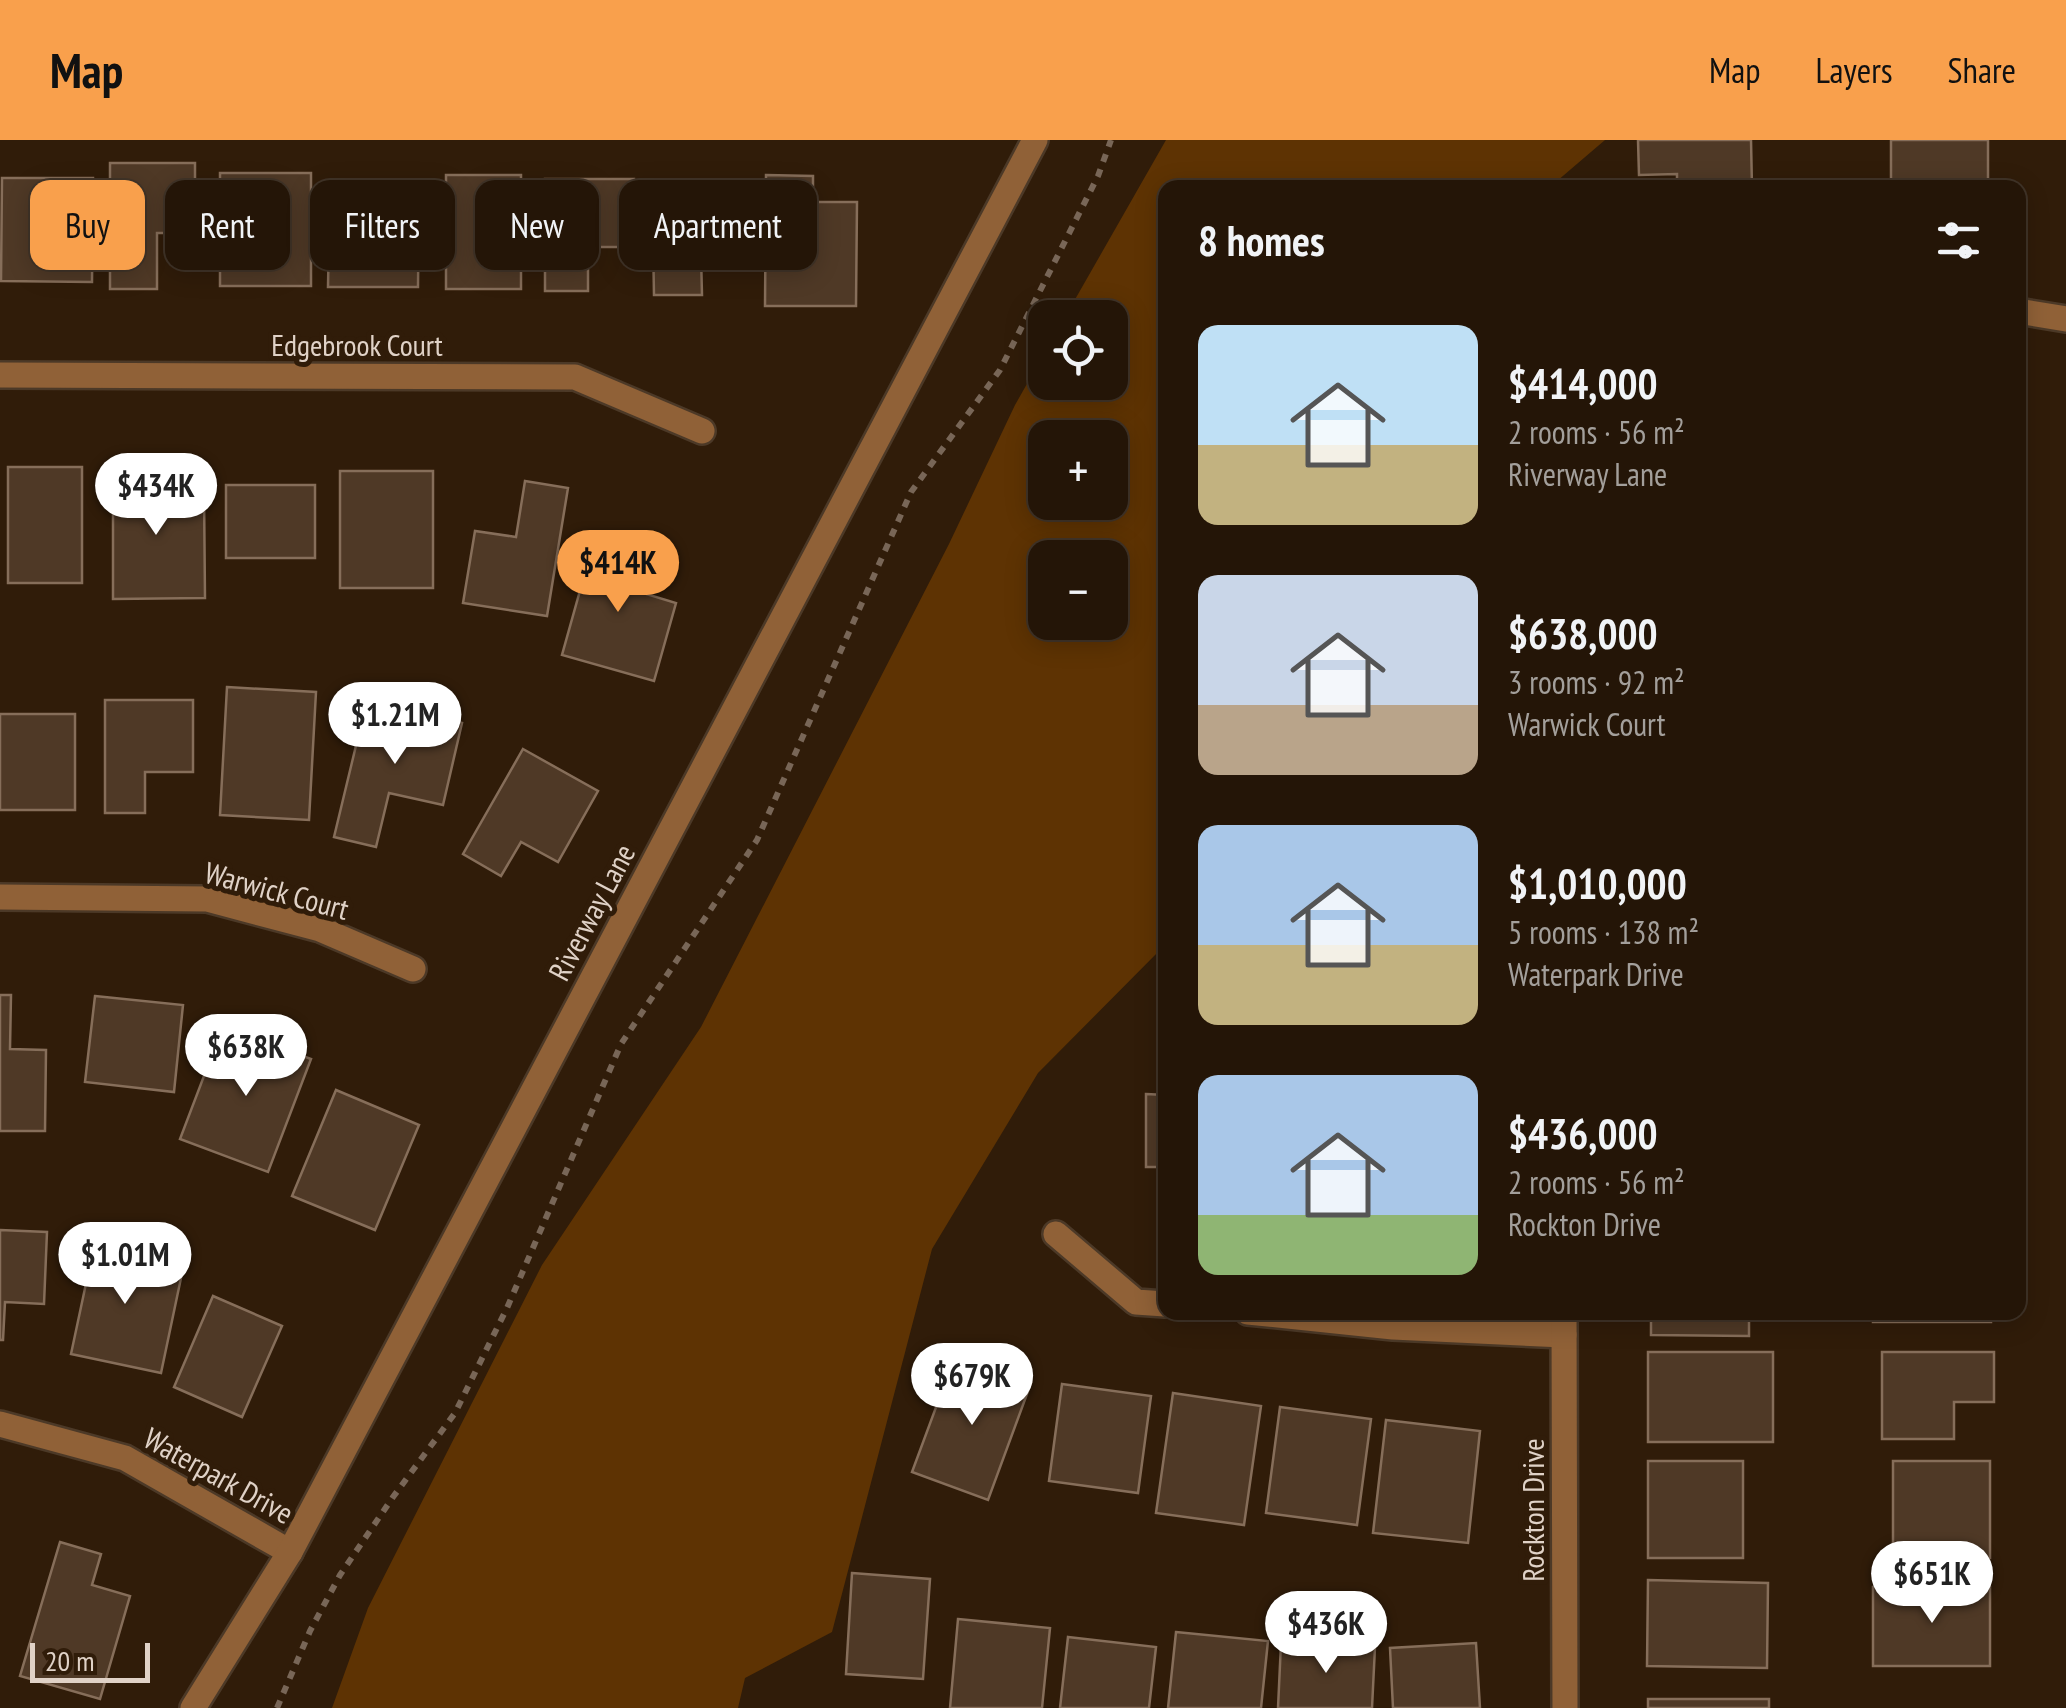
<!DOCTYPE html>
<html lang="en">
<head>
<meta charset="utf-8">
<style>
	:root { --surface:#241507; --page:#302215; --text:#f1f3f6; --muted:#a39f9b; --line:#413428; --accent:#f9a04c }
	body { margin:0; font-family:"PT Sans Narrow",sans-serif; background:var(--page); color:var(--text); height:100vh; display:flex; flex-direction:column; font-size:38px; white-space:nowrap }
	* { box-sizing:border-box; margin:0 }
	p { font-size:32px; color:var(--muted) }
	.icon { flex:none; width:55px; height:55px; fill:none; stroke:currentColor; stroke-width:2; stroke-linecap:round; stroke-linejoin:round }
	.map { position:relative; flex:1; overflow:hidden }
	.details { position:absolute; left:1158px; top:40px; width:868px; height:1140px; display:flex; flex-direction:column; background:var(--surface); border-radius:20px; box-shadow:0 5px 25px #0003,0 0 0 2px var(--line) }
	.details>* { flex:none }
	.guide { position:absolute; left:30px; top:40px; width:950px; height:90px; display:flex; gap:20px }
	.controls { position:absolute; left:1028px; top:160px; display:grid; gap:20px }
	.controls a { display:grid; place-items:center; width:100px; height:100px; border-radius:20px; background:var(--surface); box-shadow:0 5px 25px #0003,0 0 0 2px var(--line); font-size:50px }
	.scale { position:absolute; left:30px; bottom:25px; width:120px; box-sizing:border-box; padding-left:10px; border:5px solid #e0d2c7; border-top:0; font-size:28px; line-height:35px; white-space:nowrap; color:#e0d2c7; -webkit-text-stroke:8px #301c09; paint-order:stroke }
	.price { position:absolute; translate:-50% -85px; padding:0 22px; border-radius:35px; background:#fff; color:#222; font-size:32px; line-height:65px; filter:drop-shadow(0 2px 5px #0008) }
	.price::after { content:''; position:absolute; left:50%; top:60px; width:30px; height:22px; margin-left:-15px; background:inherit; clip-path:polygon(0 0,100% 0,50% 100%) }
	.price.selected { background:var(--accent); color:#111 }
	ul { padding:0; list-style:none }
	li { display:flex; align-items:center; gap:30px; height:250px; padding:0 40px }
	li span { display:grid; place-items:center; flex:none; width:280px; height:200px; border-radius:20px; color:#555 }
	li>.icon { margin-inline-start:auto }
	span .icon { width:120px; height:120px; fill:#fffc; stroke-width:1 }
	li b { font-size:42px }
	h2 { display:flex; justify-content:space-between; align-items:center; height:120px; padding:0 40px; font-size:42px }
	.chip { padding:0 35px; border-radius:20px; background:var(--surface); box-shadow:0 5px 25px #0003,0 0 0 2px var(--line); font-size:35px; line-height:90px }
	.chip.selected { background:var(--accent); color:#111 }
	header { display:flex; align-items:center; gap:60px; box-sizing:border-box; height:140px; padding:0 50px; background:var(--accent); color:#111 }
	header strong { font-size:48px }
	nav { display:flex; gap:55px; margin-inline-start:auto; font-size:35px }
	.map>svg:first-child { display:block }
</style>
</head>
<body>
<header>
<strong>Map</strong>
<nav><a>Map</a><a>Layers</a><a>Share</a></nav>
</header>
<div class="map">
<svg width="2066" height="1568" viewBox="0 0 2066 1568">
	<rect width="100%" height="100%" fill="#301c09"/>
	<path fill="#5e3303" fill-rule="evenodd" d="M1166,0h439l-55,47 -385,1v757l-127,128 -106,176 -100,383 -87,46 -7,30h-406l36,-100 174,-343 159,-238 248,-483 66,-139 30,-53v30h65v-64l-45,-1zM1045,298h65v64h-65zM1045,418h65v64h-65z"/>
	<g fill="#4f3926" stroke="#866e5a" stroke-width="2.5">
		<path d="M1638,0h113l1,48h-75v-14l-38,1z"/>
		<rect x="1891" y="0" width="97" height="48"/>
		<path d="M110,23h85v70h-38v56h-47z"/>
		<rect x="220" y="33" width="91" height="113"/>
		<rect x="446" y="35" width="75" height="114"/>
		<path d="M766,35l47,1v26h44l-1,104h-91z"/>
		<path d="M2,38h91l-1,104 -91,-1z"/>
		<path d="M545,39h89v68h-46v44h-43z"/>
		<path d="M736,42l1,72 -36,1 1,40h-48l-2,-112z"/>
		<path d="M330,43l42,1 -1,12 48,1 -1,90h-90z"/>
		<path d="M113,326h43v25h48l1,107 -92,1z"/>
		<rect x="8" y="327" width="74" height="116"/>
		<rect x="340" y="331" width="93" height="117"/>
		<path d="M525,341l43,7 -21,128 -84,-13 12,-72 41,6z"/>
		<rect x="226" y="345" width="89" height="73"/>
		<path d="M595,397l50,14 -12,39 43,13 -22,78 -92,-26z"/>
		<path d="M227,547l89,5 -7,128 -89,-5z"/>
		<path d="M105,560h88v72h-48v41h-40z"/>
		<path d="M367,560l95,23 -19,82 -54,-12 -13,54 -42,-10z"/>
		<rect x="0" y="574" width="75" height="96"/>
		<path d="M523,609l75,42 -40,71 -37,-20 -20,34 -38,-22z"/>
		<path d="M0,855h11l-1,54 36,1 -1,81h-45z"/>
		<path d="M95,856l88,9 -9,87 -89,-10z"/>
		<path d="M223,886l88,33 -43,113 -88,-33z"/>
		<path d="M336,950l83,35 -44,105 -83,-34z"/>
		<path d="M1146,954l19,1v72h-19z"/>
		<path d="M0,1090l47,2 -3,72 -39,-2 -2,38h-3z"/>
		<path d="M97,1092l48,9 -6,28 42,9 -20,95 -90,-19z"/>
		<path d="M213,1156l69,30 -40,91 -68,-30z"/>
		<path d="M1651,1172h98v24l-98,-1z"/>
		<rect x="1873" y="1172" width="118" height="10"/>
		<rect x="1648" y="1212" width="125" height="90"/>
		<path d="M1882,1212h112v50h-40v37h-72z"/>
		<path d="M955,1216l76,27 -43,117 -76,-28z"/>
		<path d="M1062,1244l89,12 -13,97 -89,-12z"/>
		<path d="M1173,1253l88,13 -17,119 -88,-12z"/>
		<path d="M1280,1267l91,12 -14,106 -91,-12z"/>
		<path d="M1386,1280l94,11 -12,112 -95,-10z"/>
		<rect x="1648" y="1321" width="95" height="97"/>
		<rect x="1893" y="1321" width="97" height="97"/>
		<path d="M60,1402l41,12 -9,31 38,11 -30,103 -80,-23z"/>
		<path d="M852,1433l78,6 -7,100 -77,-5z"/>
		<path d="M1648,1440l120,3 -1,85 -120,-2z"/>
		<rect x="1873" y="1447" width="117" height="79"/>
		<path d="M958,1479l92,9 -8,80h-92z"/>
		<path d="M1176,1492l92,9 -7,67h-93z"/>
		<path d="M1068,1497l88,10 -7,61h-89z"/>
		<path d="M1281,1503l94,4 -3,61h-94z"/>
		<path d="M1476,1503l4,65h-87l-3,-60z"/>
		<rect x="1648" y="1559" width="121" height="9"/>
	</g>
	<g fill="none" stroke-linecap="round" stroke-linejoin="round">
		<g stroke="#4c3927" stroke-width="30">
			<g id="minor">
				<path d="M2018,171l48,8"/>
				<path d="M0,235l575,2 127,54"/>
				<path d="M0,757l207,2 113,30 93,40"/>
				<path d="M1056,1094l80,68 29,2"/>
				<path d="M1248,1172l145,15 171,8"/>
				<path d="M1564,1172l1,396"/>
				<path d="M0,1284l125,34 165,94"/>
				<path d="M193,1568l97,-156 745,-1412"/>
			</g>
		</g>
		<path stroke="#786657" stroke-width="6" stroke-dasharray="8 8" stroke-linecap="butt" d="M277,1568l33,-77 30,-56 53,-78 62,-84 52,-105 114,-264 136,-204 154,-348 89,-122 98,-194 13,-36"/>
		<use href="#minor" stroke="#906137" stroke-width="25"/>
	</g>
	<g text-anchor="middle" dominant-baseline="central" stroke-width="10" stroke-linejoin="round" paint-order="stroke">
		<g font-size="30" fill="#e0d2c7" stroke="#301c09">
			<text x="357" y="204">Edgebrook Court</text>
			<text transform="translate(277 750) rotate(15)">Warwick Court</text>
			<text transform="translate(591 772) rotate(-62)">Riverway Lane</text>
			<text transform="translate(219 1335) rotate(29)">Waterpark Drive</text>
			<text transform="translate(1532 1370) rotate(-90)">Rockton Drive</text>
		</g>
	</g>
</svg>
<div class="controls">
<a><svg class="icon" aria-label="locate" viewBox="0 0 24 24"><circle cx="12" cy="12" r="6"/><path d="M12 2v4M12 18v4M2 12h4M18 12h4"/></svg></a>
<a>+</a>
<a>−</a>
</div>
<div class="scale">20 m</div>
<b class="price" style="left:156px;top:398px">$434K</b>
<b class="price selected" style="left:618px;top:475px">$414K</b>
<b class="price" style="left:395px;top:627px">$1.21M</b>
<b class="price" style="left:246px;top:959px">$638K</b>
<b class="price" style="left:125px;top:1167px">$1.01M</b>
<b class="price" style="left:972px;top:1288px">$679K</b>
<b class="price" style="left:1932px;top:1486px">$651K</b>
<b class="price" style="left:1326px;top:1536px">$436K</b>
<div class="guide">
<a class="chip selected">Buy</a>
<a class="chip">Rent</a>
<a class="chip">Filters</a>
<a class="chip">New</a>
<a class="chip">Apartment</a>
</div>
<section class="details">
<h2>8 homes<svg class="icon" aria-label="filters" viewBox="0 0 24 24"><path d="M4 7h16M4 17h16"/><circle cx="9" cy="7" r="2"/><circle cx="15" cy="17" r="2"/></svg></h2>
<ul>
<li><span style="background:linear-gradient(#bfe0f5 60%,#c2b280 0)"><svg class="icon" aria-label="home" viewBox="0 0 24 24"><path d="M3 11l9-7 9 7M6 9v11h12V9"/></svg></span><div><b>$414,000</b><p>2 rooms · 56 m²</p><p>Riverway Lane</p></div></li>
<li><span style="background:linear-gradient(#c9d6e8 65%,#b9a48a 0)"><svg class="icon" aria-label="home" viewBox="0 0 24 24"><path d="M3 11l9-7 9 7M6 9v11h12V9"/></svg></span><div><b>$638,000</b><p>3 rooms · 92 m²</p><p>Warwick Court</p></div></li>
<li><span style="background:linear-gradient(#a9c7e8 60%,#c2b280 0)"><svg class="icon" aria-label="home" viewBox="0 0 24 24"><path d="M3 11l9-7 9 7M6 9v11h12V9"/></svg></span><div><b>$1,010,000</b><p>5 rooms · 138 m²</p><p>Waterpark Drive</p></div></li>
<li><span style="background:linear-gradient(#a9c7e8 70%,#8fb573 0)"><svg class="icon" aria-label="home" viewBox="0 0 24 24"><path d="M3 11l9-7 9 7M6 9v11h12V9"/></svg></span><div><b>$436,000</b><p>2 rooms · 56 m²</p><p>Rockton Drive</p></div></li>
</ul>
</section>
</div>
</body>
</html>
